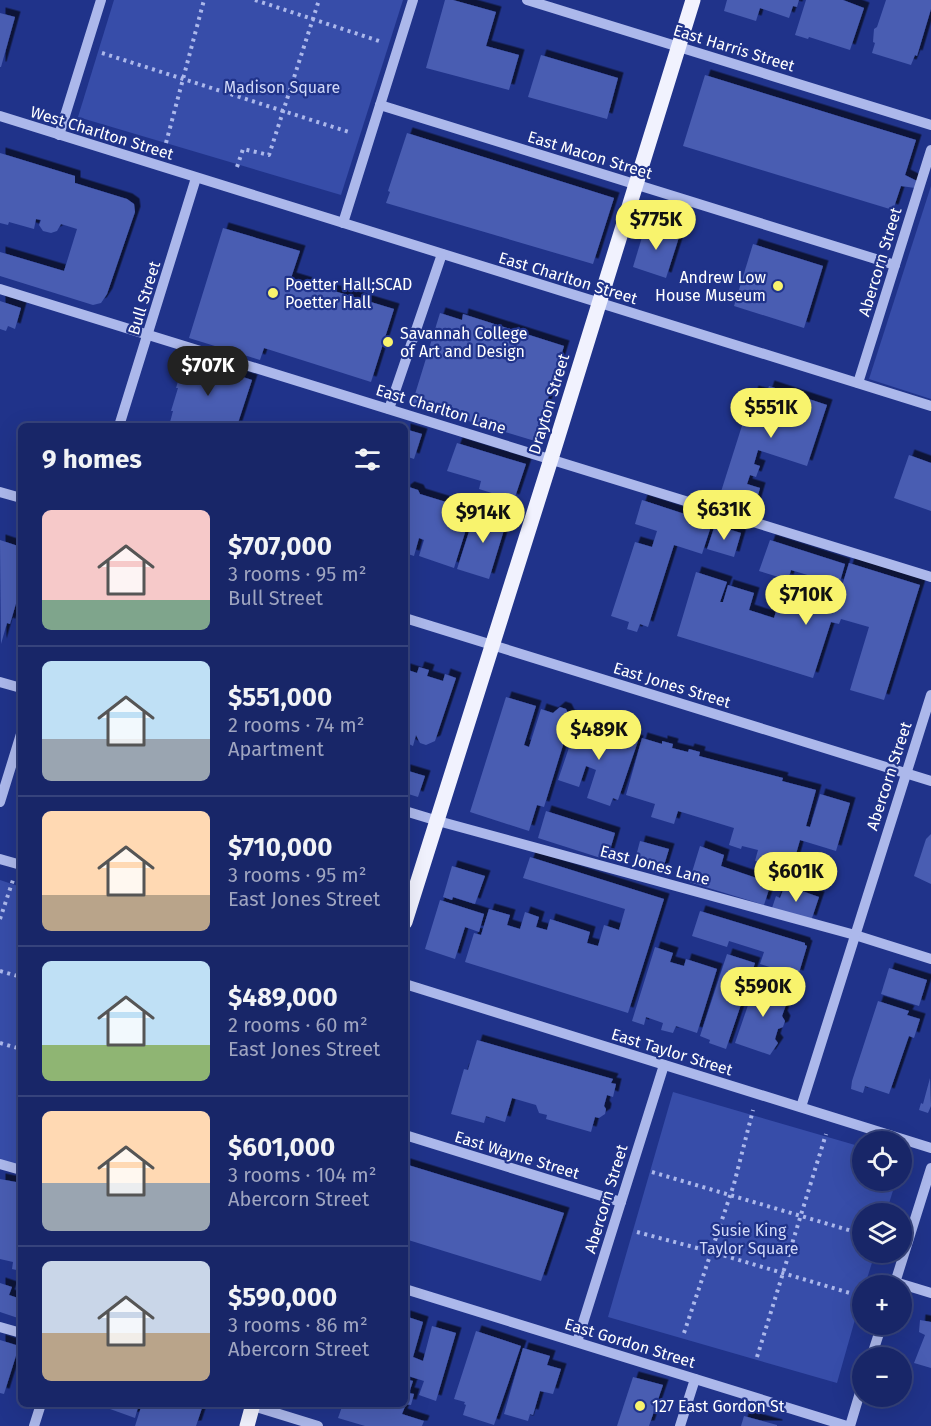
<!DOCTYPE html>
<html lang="en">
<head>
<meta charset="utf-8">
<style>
	:root { --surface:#182668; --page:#253271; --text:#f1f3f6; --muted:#9fa5c0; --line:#36437c; --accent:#f8f36d }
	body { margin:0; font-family:"Fira Sans",sans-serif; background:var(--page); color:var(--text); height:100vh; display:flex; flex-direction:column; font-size:22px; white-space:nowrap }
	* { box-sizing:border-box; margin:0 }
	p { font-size:20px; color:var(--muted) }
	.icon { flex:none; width:33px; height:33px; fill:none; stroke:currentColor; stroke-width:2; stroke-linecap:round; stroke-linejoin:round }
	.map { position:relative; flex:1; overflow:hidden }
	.side { position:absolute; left:18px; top:423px; width:390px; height:984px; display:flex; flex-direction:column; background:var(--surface); border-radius:9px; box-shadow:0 6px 24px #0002,0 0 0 2px var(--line) }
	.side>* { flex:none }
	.controls { position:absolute; left:852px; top:1131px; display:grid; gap:12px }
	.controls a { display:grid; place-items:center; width:60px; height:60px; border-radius:50%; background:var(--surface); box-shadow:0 6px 24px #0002,0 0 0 2px var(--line); font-size:30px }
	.price { position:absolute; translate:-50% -51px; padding:0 14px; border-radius:21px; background:var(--accent); color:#111; font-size:20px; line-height:39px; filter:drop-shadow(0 2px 3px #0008) }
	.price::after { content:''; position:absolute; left:50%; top:36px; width:18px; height:14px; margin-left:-9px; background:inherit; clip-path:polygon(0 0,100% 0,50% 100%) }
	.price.selected { background:#222; color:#fff }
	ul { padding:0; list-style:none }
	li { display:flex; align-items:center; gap:18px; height:150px; padding:0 24px }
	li+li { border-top:2px solid var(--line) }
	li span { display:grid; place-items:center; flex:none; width:168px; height:120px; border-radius:9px; color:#555 }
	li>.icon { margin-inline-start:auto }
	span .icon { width:72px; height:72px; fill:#fffc; stroke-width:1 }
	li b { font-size:26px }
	h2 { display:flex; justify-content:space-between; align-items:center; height:72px; padding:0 24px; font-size:26px }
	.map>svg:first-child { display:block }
</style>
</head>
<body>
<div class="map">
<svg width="931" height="1426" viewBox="0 0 931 1426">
	<defs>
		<filter id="shadow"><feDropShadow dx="5.5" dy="-5.5" stdDeviation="0" flood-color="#0009"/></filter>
	</defs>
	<rect width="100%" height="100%" fill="#20338a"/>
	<g fill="#374da9">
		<path d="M114,0h289l-62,195 -263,-78z"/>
		<path d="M931,186v213l-62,-20z"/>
		<path d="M0,880l21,7v282l-21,-7z"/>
		<path d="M673,1092l189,55v33l34,1 -10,32 -24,1v38l13,1 -10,32 -3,1v9l-25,88 -229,-66z"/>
	</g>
	<g fill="#495db2" filter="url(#shadow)">
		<path d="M445,0h8l43,12 -10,34 33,9 -10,35 -83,-22z"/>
		<path d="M727,0h72l-2,7 -4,-1 -4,12 -29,-10 -4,13 -32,-10z"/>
		<path d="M806,0h37l21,8 -14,42 -41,-13 -1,2 -13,-4z"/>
		<path d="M886,0h45v9l-14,47 -2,-1 -4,10 -39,-12 3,-10 -2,-1 1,-13 3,-2z"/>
		<path d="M0,13l15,4 -14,50h-1z"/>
		<path d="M541,55l77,23 -11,41 -79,-22z"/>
		<path d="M705,75l211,65 -11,35 12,6 -2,7 -14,-2 -8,24 -210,-64z"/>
		<path d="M407,133l207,65 -21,66 -207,-61 4,-11 -2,-1z"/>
		<path d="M0,153l75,23v7l52,16 7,5 1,8 -28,82 -6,9 -8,2 -93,-29v-24l64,19 13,-42 -16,-5 -4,7 -6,2 -8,-2 -4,-6 2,-5 -5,-1 -2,10 -25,-7 -1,3 -8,-2z"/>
		<path d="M646,224l34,10 -14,44 -33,-11z"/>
		<path d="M223,228l77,23 -9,27 103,31 -23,73 -107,-34 -4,12 -71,-22z"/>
		<path d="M753,244l70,22 -19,62 -70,-22z"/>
		<path d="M0,301l21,7 -6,21 -7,-3 -2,5 -6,-2z"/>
		<path d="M440,313l22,7 1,-6 101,32 -29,95 -123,-37z"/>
		<path d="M185,358l67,22 -15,46h-68l4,-15h-2l7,-23h-2z"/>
		<path d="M769,386l58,19 -20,61 -49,-16 -4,14 6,2 -4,11 -6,-2 -3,9 13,4 -6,21 -35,-11 34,-107 13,4z"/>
		<path d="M405,429l17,5 -8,25 -9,-3z"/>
		<path d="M457,443l69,21 -12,36 -35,-11 2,-8 -34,-10z"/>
		<path d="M909,455l22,8v48l-37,-13z"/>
		<path d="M409,487l9,3 2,4 52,16 -18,58 -35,-12 5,-16 -5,-2 -5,18 -9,-3v-63z"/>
		<path d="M642,500l70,23 -10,31 -28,-9 -26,82 -8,-3 -3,8 -10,-3 2,-7 -18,-6 24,-74 17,5 5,-16 -22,-7z"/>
		<path d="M476,510l6,2 3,-2 23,7 -19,62 -32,-10z"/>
		<path d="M715,525l26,8 -7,24 -27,-8z"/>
		<path d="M0,540l21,7v51l-1,3 -3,-1 -7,24 -3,-1 -6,21z"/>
		<path d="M770,540l75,24 -6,21 -5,-2 -2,7 -7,-2 2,-7 -36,-11 -3,10 -29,-9z"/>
		<path d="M849,563l71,22 -36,115 -34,-10 19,-63 -28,-8 -2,5 -8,-2 -18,56 -136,-42 19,-64 31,10 -7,20h3l5,-17 26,8 -5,17 25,8 5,-17 27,8 -2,4 8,3 3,-10 19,6z"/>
		<path d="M419,667l10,3 -2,6 16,5 2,-7 11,4 -21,63 -9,4 -6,-2 -4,-8 -3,11 -6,-3 3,-11 -2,-1 -3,8v-70l12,4z"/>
		<path d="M506,697l30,9 -12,39 5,2 12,-38 12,4 7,-6 6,2 3,6 3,1 -28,91 -7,-2 -8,26 -59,-19z"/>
		<path d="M578,721l60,20 -20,59 -5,-2 -3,8 -23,-8 9,-28 -10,-4 -7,21 -21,-7z"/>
		<path d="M642,738l20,6v-3l11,3 -1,4 16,4 1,-3 11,3 -1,4 84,22 -1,3 34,9 -10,36 4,1 10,-33 30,9 -14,48 -36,-11 -6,21 -19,-6 -3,11 -17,-5 3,-11 -16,-4 -1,3 -12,-4 5,-17 -56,-17 -4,13 -23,-7 4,-13 -29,-9z"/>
		<path d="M405,770l20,6 -7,21 -13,-4z"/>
		<path d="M546,811l69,22 -8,27 -69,-22z"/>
		<path d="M931,834v50l-17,-8 12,-37z"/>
		<path d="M640,841l29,8 -7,23 -5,-2v3l-6,-2 1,-2 -18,-5z"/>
		<path d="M700,846l24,9 -3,11 50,17 -7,22 -75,-23z"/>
		<path d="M530,857l134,42 -36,114 -163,-51 9,-29 7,2 8,-26 21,6 -3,10 13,4 5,-17 14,5 -3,10 11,3 3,-11 40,13 -3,11 11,3 6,-21 15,5 6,-21 -102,-31z"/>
		<path d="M452,866l33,10 -10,28 -22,-7 -1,3 -9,-3z"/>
		<path d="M785,885l34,12 -8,24 -39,-13 4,-12 4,2z"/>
		<path d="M440,900l44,14 -5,18 -14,-5 -10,32 -30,-10z"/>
		<path d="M700,911l105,32v2l2,1 -9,30 -38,-12 4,-12 -35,-11 -2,6 -35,-11z"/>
		<path d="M655,947l18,6 -3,9 14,4 2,-7 31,10 -20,64 -21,-7 -3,7 -12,-3 2,-7 -17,-6 -2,8 -12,-4z"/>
		<path d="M727,954l28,9 -29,86 -17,-6 1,-3 -10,-4z"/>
		<path d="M889,968l38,12 -8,26 -38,-12z"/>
		<path d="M757,979l34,12 -9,25 3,5 -2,6 -5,2 -3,10 3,4 -8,12 -35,-12z"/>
		<path d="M878,1001l31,10 -2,4 13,4 -6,19 -5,-2 -20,58 -24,-8 -2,7 -12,-4 1,-8z"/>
		<path d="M477,1040l136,39 -2,4 5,1 -3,13 -6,-2 -3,11 2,3 -1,5 -6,4 -4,-1 -4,15 -45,-13 1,-4 -8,-2 -3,-8 -24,-7 -7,24 -19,-6 -2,7 -33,-9 13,-45 4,1z"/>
		<path d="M930,1078l1,28 -3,7 -9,-3 2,-7 2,1z"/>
		<path d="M405,1164l159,49 -23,68 -136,-42z"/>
		<path d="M0,1179l21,4v88l-9,-2 1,-7 -13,-3z"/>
		<path d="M0,1283l12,4 -3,8 12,4v20l-21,-7z"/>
		<path d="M405,1316l18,6 -10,35 10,4 9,-35 24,7 -20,68 -17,-6 5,-14 -19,-6z"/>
		<path d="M920,1320l11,2v46l-17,-5 11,-28 -6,-3z"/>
		<path d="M476,1331l45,15 -27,79 -31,-10 3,-10 -2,-1 1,-2 -11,-3z"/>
		<path d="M0,1340l19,6 -15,48 -4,-1z"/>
		<path d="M523,1348l27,8 -3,9 14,4 -8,25 -13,-3 -7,24 -3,-1 -2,7 -24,-7z"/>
		<path d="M633,1377l30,8 -14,41h-32z"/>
		<path d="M405,1379l8,2 -4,12 5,1 -3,11 -6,-1z"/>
		<path d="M139,1404l-4,14 -36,-13v-1z"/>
		<path d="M142,1404l17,5 1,-5h27l15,4 -6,18h-61z"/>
		<path d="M343,1404h27l9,3 1,-3h26l-4,10 22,7 -2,5h-57l-27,-8z"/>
		<path d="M744,1416l33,9v1h-36z"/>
	</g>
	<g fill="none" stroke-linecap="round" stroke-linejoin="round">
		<g stroke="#acb8eb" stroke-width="4" stroke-dasharray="3 4.5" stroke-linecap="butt">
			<path d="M255,0l127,42"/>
			<path d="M102,53l250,80"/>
			<path d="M166,143l38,-143"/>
			<path d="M237,167l6,-18 26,6 50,-155"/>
			<path d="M0,919l13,-39"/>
			<path d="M0,971l21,6"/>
			<path d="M0,1043l21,6"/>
			<path d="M652,1172l210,62"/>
			<path d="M637,1232l75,20 148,44"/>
			<path d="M684,1333l50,-149 19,-74"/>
			<path d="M757,1357l69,-223"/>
		</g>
		<g stroke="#acb8eb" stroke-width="10">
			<path d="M527,0l404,125"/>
			<path d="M380,105l515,160"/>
			<path d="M0,116l931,290"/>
			<path d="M59,135l42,-135"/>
			<path d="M343,223l70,-223"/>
			<path d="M0,289l931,288"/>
			<path d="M858,383l73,-233"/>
			<path d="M389,409l53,-155"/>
			<path d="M119,426l77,-248"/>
			<path d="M0,492l21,6"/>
			<path d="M405,618l526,163"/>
			<path d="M0,682l21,6"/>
			<path d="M0,802l21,-68"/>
			<path d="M405,811l33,10 417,114 76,24"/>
			<path d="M0,859l21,6"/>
			<path d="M405,984l526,164"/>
			<path d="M801,1107l130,-412"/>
			<path d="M405,1135l216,67"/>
			<path d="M0,1164l21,6"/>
			<path d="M895,1282l36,11"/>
			<path d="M894,1286l37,-118"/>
			<path d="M405,1289l442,137"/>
			<path d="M0,1327l21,6"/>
			<path d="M577,1342l87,-277"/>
			<path d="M871,1358l11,-34"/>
			<path d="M247,1404l71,22"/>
			<path d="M34,1426l7,-22"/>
			<path d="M680,1426l15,-47"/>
			<path d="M850,1426l12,-40"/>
		</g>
		<g stroke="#f1f2fe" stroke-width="15">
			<path d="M405,922l146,-463 142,-459"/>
			<path d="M247,1426l6,-22"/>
		</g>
	</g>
	<g fill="#f8f36d" stroke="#20338a" stroke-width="2">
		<circle cx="778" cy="286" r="6"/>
		<circle cx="273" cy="293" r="6"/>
		<circle cx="388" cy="342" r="6"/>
		<circle cx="640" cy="1406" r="6"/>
	</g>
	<g text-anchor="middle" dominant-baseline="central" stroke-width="4.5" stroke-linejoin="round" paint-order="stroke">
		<g font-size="16" fill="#fff" stroke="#20338a">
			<text transform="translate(734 48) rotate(17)">East Harris Street</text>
			<text transform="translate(102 133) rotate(17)">West Charlton Street</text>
			<text transform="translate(590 155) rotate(17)">East Macon Street</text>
			<text transform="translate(880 262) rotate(-73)">Abercorn Street</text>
			<text transform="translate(568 278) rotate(17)">East Charlton Street</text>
			<text transform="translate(144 298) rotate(-73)">Bull Street</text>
			<text transform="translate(549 404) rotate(-73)">Drayton Street</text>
			<text transform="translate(441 409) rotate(17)">East Charlton Lane</text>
			<text transform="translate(672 685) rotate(17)">East Jones Street</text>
			<text transform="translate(889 776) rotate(-72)">Abercorn Street</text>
			<text transform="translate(655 865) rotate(15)">East Jones Lane</text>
			<text transform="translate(672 1052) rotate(17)">East Taylor Street</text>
			<text transform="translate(517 1155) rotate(17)">East Wayne Street</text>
			<text transform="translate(606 1199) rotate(-73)">Abercorn Street</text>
			<text transform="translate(630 1343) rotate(17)">East Gordon Street</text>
		</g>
		<g font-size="16" fill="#d1d9f8" stroke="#20338a">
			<text x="282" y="87">Madison Square</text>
			<text x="749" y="1230">Susie King<tspan x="749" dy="18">Taylor Square</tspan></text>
		</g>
		<g font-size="16" fill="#fff" stroke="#20338a" text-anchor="start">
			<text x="766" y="277" text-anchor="end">Andrew Low<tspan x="766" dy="18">House Museum</tspan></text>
			<text x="285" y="284">Poetter Hall;SCAD<tspan x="285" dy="18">Poetter Hall</tspan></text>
			<text x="400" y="333">Savannah College<tspan x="400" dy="18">of Art and Design</tspan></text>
			<text x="652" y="1406">127 East Gordon St</text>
		</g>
	</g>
</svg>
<div class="controls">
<a><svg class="icon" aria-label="locate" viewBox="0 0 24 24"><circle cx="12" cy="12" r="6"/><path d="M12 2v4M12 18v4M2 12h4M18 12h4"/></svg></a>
<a><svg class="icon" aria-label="layers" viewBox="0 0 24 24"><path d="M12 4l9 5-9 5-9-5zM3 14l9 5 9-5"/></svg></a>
<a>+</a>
<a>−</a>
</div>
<b class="price" style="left:656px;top:251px">$775K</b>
<b class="price selected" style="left:208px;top:397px">$707K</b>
<b class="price" style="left:771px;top:439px">$551K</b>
<b class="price" style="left:724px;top:541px">$631K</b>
<b class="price" style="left:483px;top:544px">$914K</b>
<b class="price" style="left:806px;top:626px">$710K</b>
<b class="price" style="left:599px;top:761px">$489K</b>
<b class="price" style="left:796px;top:903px">$601K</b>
<b class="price" style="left:763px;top:1018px">$590K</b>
<section class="side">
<h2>9 homes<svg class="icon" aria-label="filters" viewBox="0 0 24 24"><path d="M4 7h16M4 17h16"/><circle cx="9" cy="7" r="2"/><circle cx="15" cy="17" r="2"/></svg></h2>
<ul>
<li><span style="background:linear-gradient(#f6c9c9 75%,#7fa58c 0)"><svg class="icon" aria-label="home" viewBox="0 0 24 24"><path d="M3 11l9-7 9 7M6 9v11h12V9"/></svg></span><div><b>$707,000</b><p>3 rooms · 95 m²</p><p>Bull Street</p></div></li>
<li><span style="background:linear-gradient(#bfe0f5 65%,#9aa5b1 0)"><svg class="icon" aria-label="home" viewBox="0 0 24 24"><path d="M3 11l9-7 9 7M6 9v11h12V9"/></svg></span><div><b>$551,000</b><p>2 rooms · 74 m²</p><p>Apartment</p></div></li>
<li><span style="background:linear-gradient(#ffd9b3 70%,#b9a48a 0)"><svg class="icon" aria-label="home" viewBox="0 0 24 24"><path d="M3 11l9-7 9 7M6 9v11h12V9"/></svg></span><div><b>$710,000</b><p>3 rooms · 95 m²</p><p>East Jones Street</p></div></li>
<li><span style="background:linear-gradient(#bfe0f5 70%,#8fb573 0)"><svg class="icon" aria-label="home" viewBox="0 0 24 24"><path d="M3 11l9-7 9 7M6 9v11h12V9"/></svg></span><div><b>$489,000</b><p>2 rooms · 60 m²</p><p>East Jones Street</p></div></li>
<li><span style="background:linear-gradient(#ffd9b3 60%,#9aa5b1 0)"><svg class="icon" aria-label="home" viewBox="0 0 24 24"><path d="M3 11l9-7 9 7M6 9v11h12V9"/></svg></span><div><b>$601,000</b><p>3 rooms · 104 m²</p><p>Abercorn Street</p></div></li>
<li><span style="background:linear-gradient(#c9d6e8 60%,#b9a48a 0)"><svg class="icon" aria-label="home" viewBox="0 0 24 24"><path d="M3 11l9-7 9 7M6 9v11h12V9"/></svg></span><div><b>$590,000</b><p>3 rooms · 86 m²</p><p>Abercorn Street</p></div></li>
</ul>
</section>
</div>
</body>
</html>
